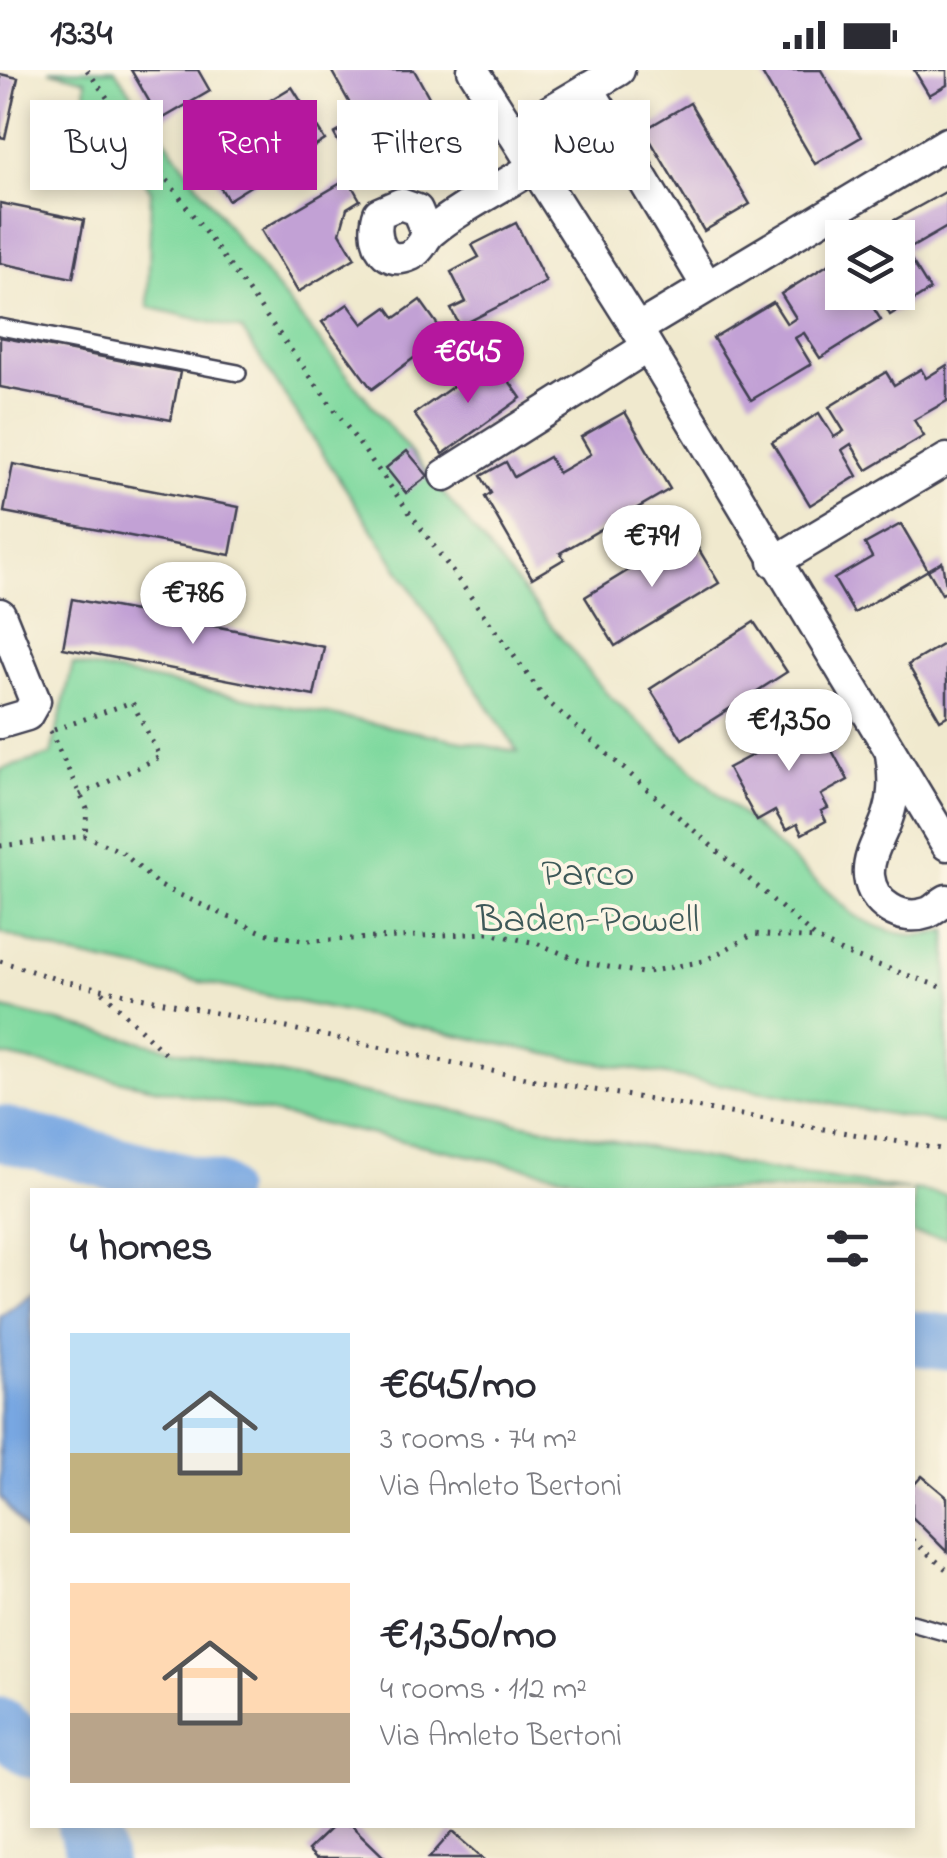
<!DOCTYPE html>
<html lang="en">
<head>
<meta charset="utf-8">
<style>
	:root { --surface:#fff; --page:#f7f7f7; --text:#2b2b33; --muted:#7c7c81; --accent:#b5179e }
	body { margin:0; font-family:"Indie Flower",sans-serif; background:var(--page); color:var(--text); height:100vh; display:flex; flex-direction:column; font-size:38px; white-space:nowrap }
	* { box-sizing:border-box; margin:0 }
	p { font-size:32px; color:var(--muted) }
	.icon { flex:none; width:55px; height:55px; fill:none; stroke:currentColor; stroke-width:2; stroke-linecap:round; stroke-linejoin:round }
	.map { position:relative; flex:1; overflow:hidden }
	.side { position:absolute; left:30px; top:1118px; width:885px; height:640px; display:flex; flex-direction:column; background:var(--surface); border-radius:0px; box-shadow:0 5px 15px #0003 }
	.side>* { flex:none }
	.top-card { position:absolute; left:30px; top:30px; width:888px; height:90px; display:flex; gap:20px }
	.fabs { position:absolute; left:825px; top:150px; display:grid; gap:20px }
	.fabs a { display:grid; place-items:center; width:90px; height:90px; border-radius:0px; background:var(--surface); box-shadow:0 5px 15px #0003; font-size:50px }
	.price { position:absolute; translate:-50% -85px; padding:0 22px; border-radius:35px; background:#fff; color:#222; font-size:32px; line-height:65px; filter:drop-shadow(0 2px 5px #0008) }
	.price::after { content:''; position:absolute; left:50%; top:60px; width:30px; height:22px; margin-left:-15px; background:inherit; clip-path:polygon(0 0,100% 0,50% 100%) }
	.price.selected { background:var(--accent); color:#fff }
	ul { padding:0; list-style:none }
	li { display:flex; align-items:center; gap:30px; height:250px; padding:0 40px }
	li span { display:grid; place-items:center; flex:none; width:280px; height:200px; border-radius:0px; color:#555 }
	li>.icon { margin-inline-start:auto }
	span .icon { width:120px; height:120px; fill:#fffc; stroke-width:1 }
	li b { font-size:42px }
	h2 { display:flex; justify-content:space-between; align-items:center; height:120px; padding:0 40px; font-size:42px }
	.tag { padding:0 35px; border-radius:0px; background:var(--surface); box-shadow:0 5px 15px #0003; font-size:35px; line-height:90px }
	.tag.selected { background:var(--accent); color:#fff }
	.status { display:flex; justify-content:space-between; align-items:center; height:70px; padding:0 50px; background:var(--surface); direction:ltr }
	.status svg { height:28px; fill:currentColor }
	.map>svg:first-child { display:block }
</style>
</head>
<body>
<div class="status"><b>13:34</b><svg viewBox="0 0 49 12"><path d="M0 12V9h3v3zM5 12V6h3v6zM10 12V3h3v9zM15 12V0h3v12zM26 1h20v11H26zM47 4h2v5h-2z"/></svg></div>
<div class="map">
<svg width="947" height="1788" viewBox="0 0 947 1788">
	<rect width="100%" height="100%" fill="#fcf5e5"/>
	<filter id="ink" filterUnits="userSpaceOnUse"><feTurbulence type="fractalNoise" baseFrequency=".01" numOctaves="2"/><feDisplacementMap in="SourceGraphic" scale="20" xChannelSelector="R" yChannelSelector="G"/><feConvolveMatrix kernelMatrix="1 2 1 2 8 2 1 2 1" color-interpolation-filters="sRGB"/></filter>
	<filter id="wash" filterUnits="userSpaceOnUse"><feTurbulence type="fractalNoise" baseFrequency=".0048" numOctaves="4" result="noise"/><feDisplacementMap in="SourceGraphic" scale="40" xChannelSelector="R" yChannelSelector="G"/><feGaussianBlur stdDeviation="2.25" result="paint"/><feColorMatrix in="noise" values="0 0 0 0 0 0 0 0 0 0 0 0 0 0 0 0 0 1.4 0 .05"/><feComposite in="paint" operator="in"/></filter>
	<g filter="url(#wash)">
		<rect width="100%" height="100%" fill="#f0e9ce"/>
		<g fill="#7fd99f" stroke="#507e6d" stroke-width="2.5">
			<path d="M49,0h66l125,173 366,450 249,223c32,16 57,26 92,14v194l-389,-68 -492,-102 -66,-22v-162l51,-15 22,-91 445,88 -276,-422 -94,-23 3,-117 -26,-35 -42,-4 3,-71z"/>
			<path d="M0,938l340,81 427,81 142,20h-278l-631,-135z"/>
			<path d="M913,1120l34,5v43l-34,-4z"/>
		</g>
		<path fill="#78a7e2" stroke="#4d648e" stroke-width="2.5" d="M32,1222v247l-32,-42v-181z"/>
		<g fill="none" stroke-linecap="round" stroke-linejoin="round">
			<g stroke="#78a7e2" stroke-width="55">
				<path d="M0,1063l217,57"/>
				<path d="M912,1268l35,4"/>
				<path d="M0,1655l32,26"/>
				<path d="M84,1755l14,33"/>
			</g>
		</g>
		<g id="blocks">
			<g fill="#c2a1d5">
				<path d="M131,0h67l12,21 -50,29z"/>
				<path d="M331,0h83l55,99 -36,20 -10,-16 -18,-5 -14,8 -17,-31 -26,14 -14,-25 25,-14z"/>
				<path d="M760,0h61l40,67 -46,27z"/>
				<path d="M914,0h33v15l-18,10z"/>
				<path d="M0,4l18,4 -13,60 -5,-1z"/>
				<path d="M292,17l33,53 -97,60 -33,-54z"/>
				<path d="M690,33l60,101 -46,27 -60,-101z"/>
				<path d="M348,109l12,21 -13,8 -7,25 15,25 -57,34 -37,-62z"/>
				<path d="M947,121v36l-40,23 -16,-28z"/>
				<path d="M0,133l84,17 -11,58 -73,-15z"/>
				<path d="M516,153l30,59 -86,44 -9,-17 15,-7 -15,-30 28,-15 -7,-12z"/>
				<path d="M891,157l39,63 -40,25 -13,-23h21v-54h-25z"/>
				<path d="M842,186v36h30l-6,4 15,24 -61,38 -16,-25 -9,5 16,26 -60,36 -38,-62 60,-36 14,22 9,-6 -15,-24z"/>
				<path d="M420,230l25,35 -73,54 -50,-67 26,-18 15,20 24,-17 8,11z"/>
				<path d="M0,267l180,35 -9,48 -171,-33z"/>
				<path d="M493,288l28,40 -78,56 -29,-40z"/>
				<path d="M947,295v36l-33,19 10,16 -57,34 -16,-26 -9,6 15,26 -47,29 -38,-63 47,-29 15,24 10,-6 -15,-24 57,-35 8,13 27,-16 5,9z"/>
				<path d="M625,342l45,77 -110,64 4,6 -32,19 -47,-81 6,-4 -10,-17 25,-14 8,15 35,-20 9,16 33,-19 -10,-17z"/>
				<path d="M407,381l21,25 -22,17 -20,-25z"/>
				<path d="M13,394l226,43 -9,48 -226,-43z"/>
				<path d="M901,454l27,46 -74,43 -20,-34 38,-22 -7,-13z"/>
				<path d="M689,463l30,50 -104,63 -30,-49z"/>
				<path d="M942,492l5,29 -5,3 -14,-24z"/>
				<path d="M72,529l252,48 -10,49 -251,-48z"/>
				<path d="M754,552l33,50 -105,67 -32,-50z"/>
				<path d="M947,572v74l-7,4 -32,-55z"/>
				<path d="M795,642l15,27 12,-7 26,48 -27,15 7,13 -7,3 5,10 -24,13 -5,-10 -11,6 -11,-19 -18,10 -29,-53 28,-15 -8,-15z"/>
				<path d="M922,1406l25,21v55l-35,-35v-30z"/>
				<path d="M334,1755h17l34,33h-69l-8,-8z"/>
				<path d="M452,1762l30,26h-53z"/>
			</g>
		</g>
	</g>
	<g filter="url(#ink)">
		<use href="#blocks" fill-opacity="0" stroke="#414051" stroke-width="2.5"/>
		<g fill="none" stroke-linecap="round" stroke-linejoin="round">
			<g stroke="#414051" stroke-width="20">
				<g id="lane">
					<path d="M0,257l238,46"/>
					<path d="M912,1553l35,10"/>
				</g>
			</g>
			<g stroke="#414051" stroke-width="35">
				<g id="street">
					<path d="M473,0l164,259 310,516"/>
					<path d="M588,18l119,198"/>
					<path d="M513,63l106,-63"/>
					<path d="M427,164l-10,-24 -17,-6 -21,9c-8,22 2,56 32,42 11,-6 12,-16 20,-23 30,-25 68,-43 101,-64"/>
					<path d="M637,259l310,-186"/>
					<path d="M445,405l202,-128"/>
					<path d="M774,492l173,-103"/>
					<path d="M0,544l35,87 -8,14 -27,8"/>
					<path d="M891,684c3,19 4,37 -1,55 -5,23 -23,43 -21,67 3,28 32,46 58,37 7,-2 14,-10 20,-13"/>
				</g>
			</g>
			<g stroke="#414051" stroke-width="5" stroke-dasharray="2.5 8" stroke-linecap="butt">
				<path d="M87,0l459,630 271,239 27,14 103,36"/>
				<path d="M54,660l78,-28 28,55 -80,38"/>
				<path d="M50,661l37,78 -2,27"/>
				<path d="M0,776l85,-10 37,16 36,33 106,48 43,8 182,-8 47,10 50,20 56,10 62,-12 50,-27 60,5"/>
				<path d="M0,891l59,19 471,99 417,71"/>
				<path d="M103,922l64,64"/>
				<path d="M912,1470l35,30"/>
			</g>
			<use href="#lane" stroke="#fff" stroke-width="15"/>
			<use href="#street" stroke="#fff" stroke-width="30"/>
		</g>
	</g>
	<g text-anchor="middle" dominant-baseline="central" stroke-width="8" stroke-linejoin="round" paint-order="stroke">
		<g font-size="40" fill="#3e5959" stroke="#fcf5e5">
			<text x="588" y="805">Parco<tspan x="588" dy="46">Baden-Powell</tspan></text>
		</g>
	</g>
</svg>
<div class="fabs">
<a><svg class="icon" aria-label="layers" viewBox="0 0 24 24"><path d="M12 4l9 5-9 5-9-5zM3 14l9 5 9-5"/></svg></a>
</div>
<b class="price selected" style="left:468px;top:336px">€645</b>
<b class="price" style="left:652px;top:520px">€791</b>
<b class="price" style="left:193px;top:577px">€786</b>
<b class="price" style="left:789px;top:704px">€1,350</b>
<div class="top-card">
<a class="tag">Buy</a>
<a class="tag selected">Rent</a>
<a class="tag">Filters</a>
<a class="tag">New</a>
</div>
<section class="side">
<h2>4 homes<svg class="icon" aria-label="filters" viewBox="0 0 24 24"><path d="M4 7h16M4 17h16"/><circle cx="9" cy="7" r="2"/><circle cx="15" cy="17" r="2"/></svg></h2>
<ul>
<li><span style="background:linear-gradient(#bfe0f5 60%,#c2b280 0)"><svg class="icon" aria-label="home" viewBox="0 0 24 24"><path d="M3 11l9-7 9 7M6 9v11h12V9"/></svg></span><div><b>€645/mo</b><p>3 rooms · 74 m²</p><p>Via Amleto Bertoni</p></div></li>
<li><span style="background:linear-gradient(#ffd9b3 65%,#b9a48a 0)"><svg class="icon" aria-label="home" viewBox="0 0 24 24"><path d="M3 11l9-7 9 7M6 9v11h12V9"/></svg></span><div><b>€1,350/mo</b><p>4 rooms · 112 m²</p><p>Via Amleto Bertoni</p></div></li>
</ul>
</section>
</div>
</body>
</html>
